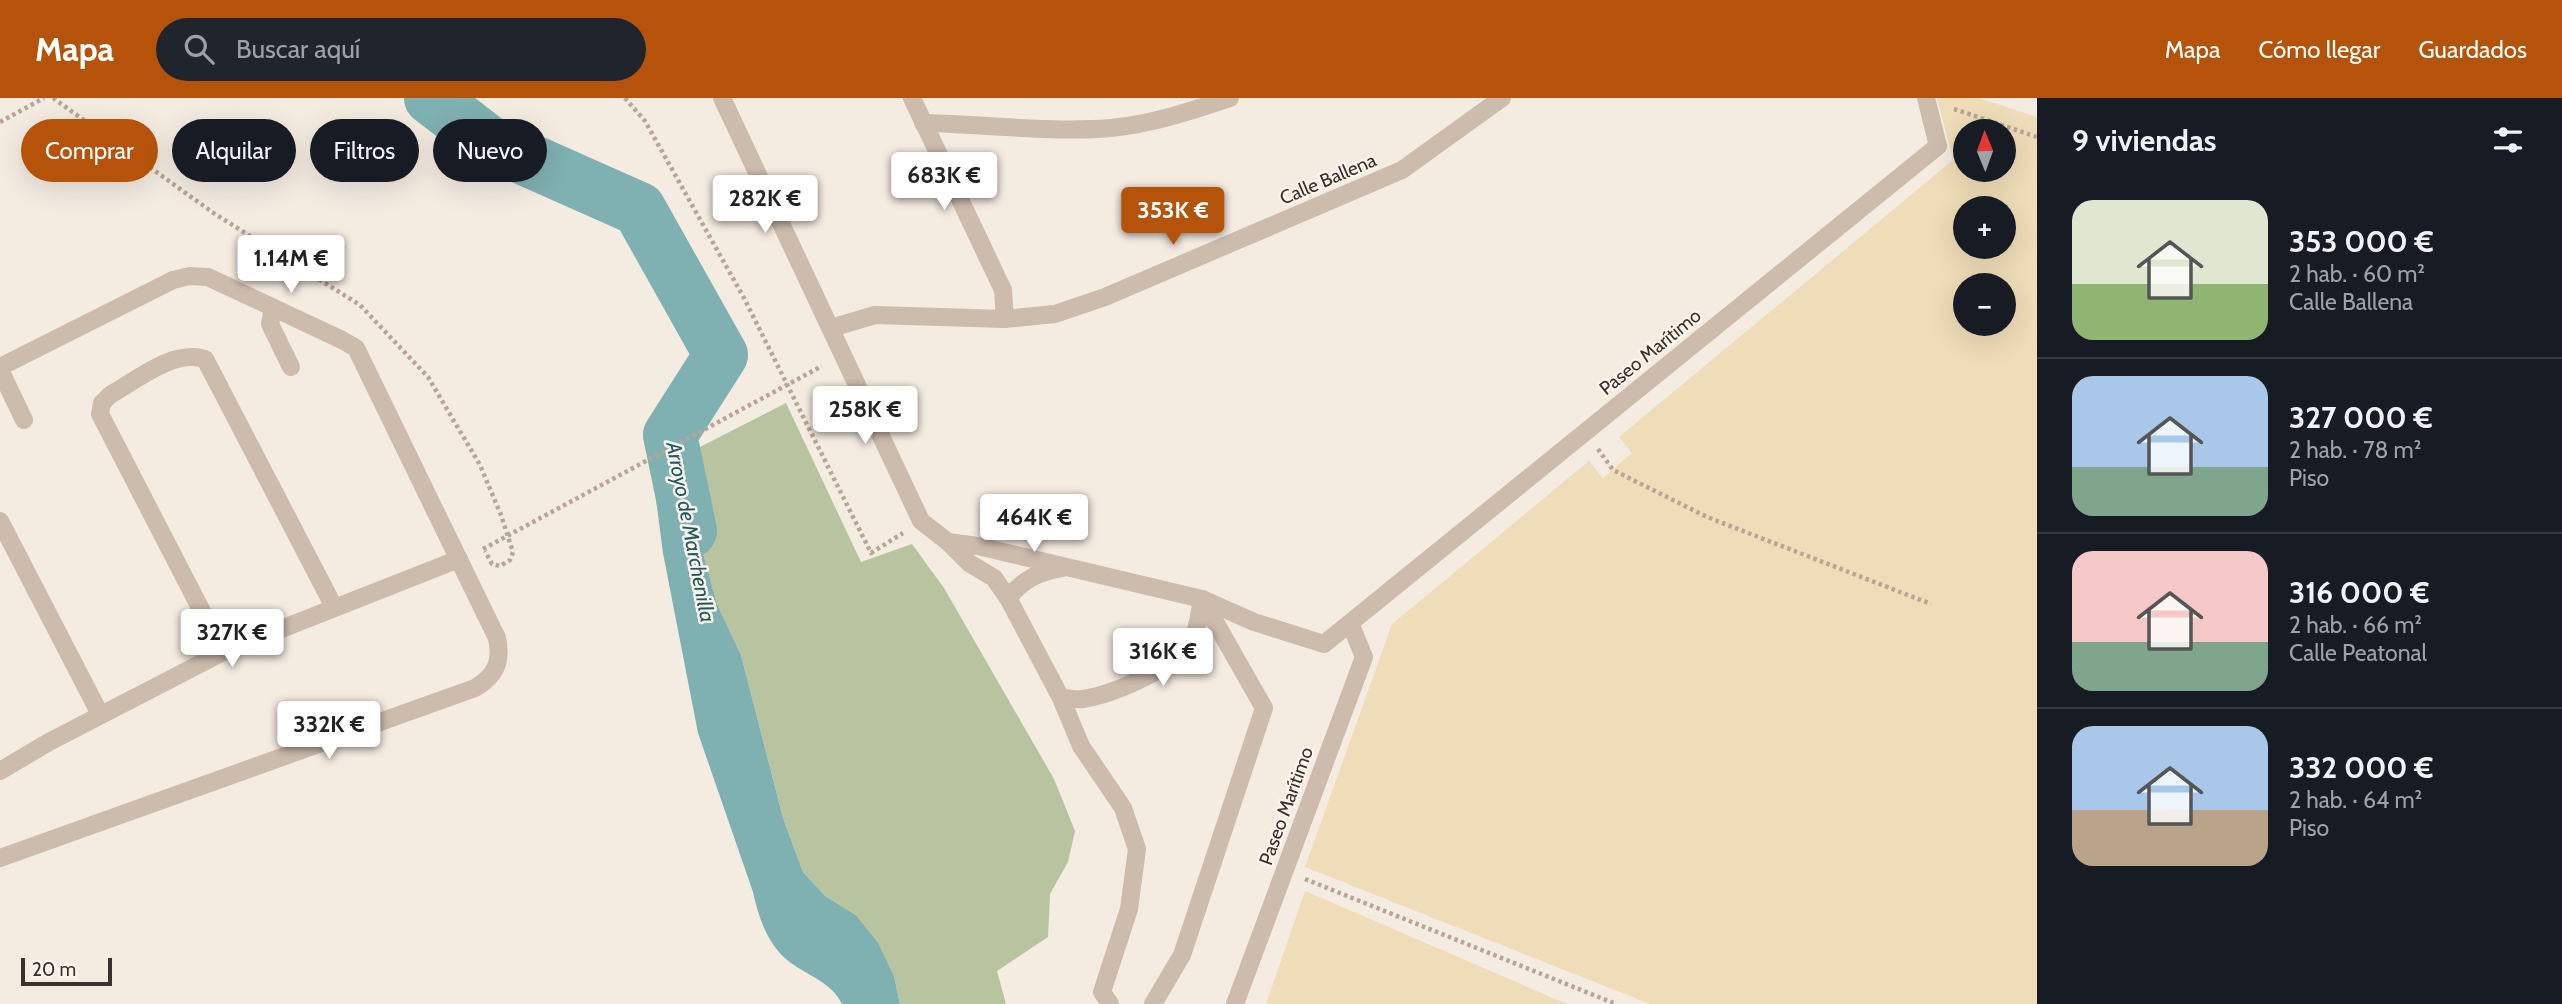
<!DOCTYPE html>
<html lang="es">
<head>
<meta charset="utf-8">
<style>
	:root { --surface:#171b24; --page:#20242c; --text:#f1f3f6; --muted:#9ea1a6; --line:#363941; --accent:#b45309 }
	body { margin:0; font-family:Cabin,sans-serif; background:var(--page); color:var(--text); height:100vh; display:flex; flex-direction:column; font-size:26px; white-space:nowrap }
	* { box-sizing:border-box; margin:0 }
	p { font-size:23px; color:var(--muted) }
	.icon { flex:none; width:38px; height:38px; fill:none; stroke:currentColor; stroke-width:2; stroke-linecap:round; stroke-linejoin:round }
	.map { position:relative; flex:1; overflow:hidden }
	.details { display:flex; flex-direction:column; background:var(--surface); width:525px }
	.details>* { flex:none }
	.top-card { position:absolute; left:21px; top:21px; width:665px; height:63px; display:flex; gap:14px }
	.needle { width:46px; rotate:359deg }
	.buttons { position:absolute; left:1953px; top:21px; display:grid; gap:14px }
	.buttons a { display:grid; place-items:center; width:63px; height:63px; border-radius:50%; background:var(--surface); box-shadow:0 7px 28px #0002; font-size:35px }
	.scale { position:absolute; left:21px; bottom:18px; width:91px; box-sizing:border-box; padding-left:7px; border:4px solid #3b302b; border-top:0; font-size:19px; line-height:24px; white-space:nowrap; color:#3b302b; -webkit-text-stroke:5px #fbf5ee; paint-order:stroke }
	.price { position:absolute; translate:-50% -60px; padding:0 16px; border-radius:7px; background:#fff; color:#222; font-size:23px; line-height:46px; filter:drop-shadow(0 2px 4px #0008) }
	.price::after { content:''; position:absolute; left:50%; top:42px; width:21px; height:16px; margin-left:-10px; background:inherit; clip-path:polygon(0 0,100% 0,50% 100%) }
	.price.current { background:var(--accent); color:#fff }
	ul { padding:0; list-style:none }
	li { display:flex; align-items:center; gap:21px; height:175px; padding:0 35px }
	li+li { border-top:2px solid var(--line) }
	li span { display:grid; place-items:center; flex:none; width:196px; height:140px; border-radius:21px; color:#555 }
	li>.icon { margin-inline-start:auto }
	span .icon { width:84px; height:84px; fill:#fffc; stroke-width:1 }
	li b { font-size:30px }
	h2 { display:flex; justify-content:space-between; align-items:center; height:84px; padding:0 35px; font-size:30px }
	.pill { padding:0 24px; border-radius:32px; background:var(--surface); box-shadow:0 7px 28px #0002; font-size:24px; line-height:63px }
	.pill.current { background:var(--accent); color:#fff }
	header { display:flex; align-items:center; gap:42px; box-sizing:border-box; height:98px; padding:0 35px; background:var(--accent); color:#fff }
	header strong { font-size:33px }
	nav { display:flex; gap:38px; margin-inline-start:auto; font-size:24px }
	.search { width:490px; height:63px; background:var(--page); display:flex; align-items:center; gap:18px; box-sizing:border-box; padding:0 24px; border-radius:38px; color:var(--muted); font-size:26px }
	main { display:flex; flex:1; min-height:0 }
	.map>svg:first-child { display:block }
</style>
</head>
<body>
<header>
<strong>Mapa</strong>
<div class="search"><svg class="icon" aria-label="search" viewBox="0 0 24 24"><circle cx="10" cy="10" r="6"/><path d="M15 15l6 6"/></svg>Buscar aquí</div>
<nav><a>Mapa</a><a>Cómo llegar</a><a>Guardados</a></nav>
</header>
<main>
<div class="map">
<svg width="2037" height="906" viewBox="0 0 2037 906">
	<rect width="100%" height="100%" fill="#f4ebe1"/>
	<path fill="#b8c4a0" d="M786,305l75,159 51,-18 32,44 110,191 21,52 -7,31 -18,32 -2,43 -51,34 9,33h-106l-6,-28 -17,-33 -21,-28 -31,-19 -22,-24 -20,-54 -42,-163 -24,-51 -14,-51 -6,-52 -1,-52z"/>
	<g fill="#efdcb8" fill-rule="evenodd">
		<path d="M1937,0h42l58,19v887h-387l-345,-137 87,-243 197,-163 14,17 29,-25 -13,-16 334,-277zM1965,33h39v39h-39zM1965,110h39v39h-39zM1965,187h39v39h-39z"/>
		<path d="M1305,793l262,113h-301z"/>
	</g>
	<path fill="#7fb0b2" d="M696,351l1,52 6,52 14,51 24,51 42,163 20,54 22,24 31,19 22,28 16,33 6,28h-58c-10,-21 -33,-28 -51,-41 -23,-17 -32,-44 -38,-71l-55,-159 -35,-180 -11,-84z"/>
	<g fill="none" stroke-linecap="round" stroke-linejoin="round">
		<path stroke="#7fb0b2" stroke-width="54" d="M431,0l57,44 151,67 82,146 -51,80 20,96"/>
		<g stroke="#b9a596" stroke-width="4.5" stroke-dasharray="3.5 3.5" stroke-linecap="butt">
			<path d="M53,0l162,116 145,91 68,72 52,88 21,50 12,37 -3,8 -10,6 -8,-2 -7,-13"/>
			<path d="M625,0l20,23 99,177 127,255 32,-20"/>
			<path d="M1954,11l83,28"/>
			<path d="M0,24l44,-24"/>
			<path d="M1598,351l15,21 94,47 224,87"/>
			<path d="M1305,781l311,125"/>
		</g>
		<g stroke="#cdbbac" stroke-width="18">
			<path d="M722,0l199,423 27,21 21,21 25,15 14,20 53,100 20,48 42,62 14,41 -8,60 -27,83 8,12"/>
			<path d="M912,0l91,192 2,29"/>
			<path d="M923,25c63,1 125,10 188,5 41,-4 80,-17 119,-30"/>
			<path d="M273,210l-3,16 21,43"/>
			<path d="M831,230l44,-13 130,4 50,-5 50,-17 297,-127 100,-72"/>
			<path d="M0,269l173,-87 17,-4 18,1 134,63 14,8 141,290c5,23 -1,38 -22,50l-475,170"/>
			<path d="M0,272l24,50"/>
			<path d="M0,423l100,193"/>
			<path d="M948,444l30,4 224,53 52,23 70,22 614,-498 -12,-48"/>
			<path d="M1008,500c16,-19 30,-26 54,-30"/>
			<path d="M223,554l-123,-238 2,-11 8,-8c27,-15 63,-46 95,-36l129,248"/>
			<path d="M1061,600c7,0 15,2 22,1 28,-4 89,-30 105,-53 10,-14 11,-31 14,-47"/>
			<path d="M0,673l49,-29 174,-90 236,-93"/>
			<path d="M1153,906l29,-49 82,-247 -62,-109"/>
			<path d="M1235,906l129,-347 -14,-34"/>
		</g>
		<path stroke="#b9a596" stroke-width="4.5" stroke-dasharray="3.5 3.5" stroke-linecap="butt" d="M483,451l339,-183"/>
	</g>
	<g text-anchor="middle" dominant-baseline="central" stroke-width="5" stroke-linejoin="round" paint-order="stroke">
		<g font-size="19" fill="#3b302b" stroke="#fbf5ee">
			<text transform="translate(1328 81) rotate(-23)">Calle Ballena</text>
			<text transform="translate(1650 254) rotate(-39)">Paseo Marítimo</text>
			<text transform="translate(1286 708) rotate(-70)">Paseo Marítimo</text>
		</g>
		<g font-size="21" font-style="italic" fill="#1f5a5e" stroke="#fbf5ee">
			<text transform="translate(691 434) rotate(79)">Arroyo de Marchenilla</text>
		</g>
	</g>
</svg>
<div class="buttons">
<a><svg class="needle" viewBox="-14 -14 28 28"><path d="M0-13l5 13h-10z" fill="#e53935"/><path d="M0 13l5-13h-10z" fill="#9ea1a6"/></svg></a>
<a>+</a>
<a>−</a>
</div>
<div class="scale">20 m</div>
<b class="price" style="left:944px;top:114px">683K €</b>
<b class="price" style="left:765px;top:137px">282K €</b>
<b class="price current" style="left:1173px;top:149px">353K €</b>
<b class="price" style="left:291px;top:197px">1.14M €</b>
<b class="price" style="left:865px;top:348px">258K €</b>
<b class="price" style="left:1034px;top:456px">464K €</b>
<b class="price" style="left:232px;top:571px">327K €</b>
<b class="price" style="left:1163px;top:590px">316K €</b>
<b class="price" style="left:329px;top:663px">332K €</b>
<div class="top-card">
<a class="pill current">Comprar</a>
<a class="pill">Alquilar</a>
<a class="pill">Filtros</a>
<a class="pill">Nuevo</a>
</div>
</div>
<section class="details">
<h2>9 viviendas<svg class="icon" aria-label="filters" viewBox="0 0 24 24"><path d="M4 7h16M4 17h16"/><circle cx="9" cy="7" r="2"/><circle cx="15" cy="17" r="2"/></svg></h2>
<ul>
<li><span style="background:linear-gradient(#dfe7d0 60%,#8fb573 0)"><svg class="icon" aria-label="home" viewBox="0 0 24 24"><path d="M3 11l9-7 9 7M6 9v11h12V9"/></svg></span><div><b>353 000 €</b><p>2 hab. · 60 m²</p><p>Calle Ballena</p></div></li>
<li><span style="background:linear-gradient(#a9c7e8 65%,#7fa58c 0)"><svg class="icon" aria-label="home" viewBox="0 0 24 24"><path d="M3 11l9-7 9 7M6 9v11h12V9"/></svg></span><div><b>327 000 €</b><p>2 hab. · 78 m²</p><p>Piso</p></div></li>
<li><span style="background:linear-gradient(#f6c9c9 65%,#7fa58c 0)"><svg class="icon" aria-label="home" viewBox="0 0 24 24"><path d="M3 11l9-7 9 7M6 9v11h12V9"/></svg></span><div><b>316 000 €</b><p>2 hab. · 66 m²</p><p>Calle Peatonal</p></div></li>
<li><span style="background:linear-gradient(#a9c7e8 60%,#b9a48a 0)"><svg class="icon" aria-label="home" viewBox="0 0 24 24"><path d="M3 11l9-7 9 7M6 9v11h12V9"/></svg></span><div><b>332 000 €</b><p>2 hab. · 64 m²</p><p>Piso</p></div></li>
</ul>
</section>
</main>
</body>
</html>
